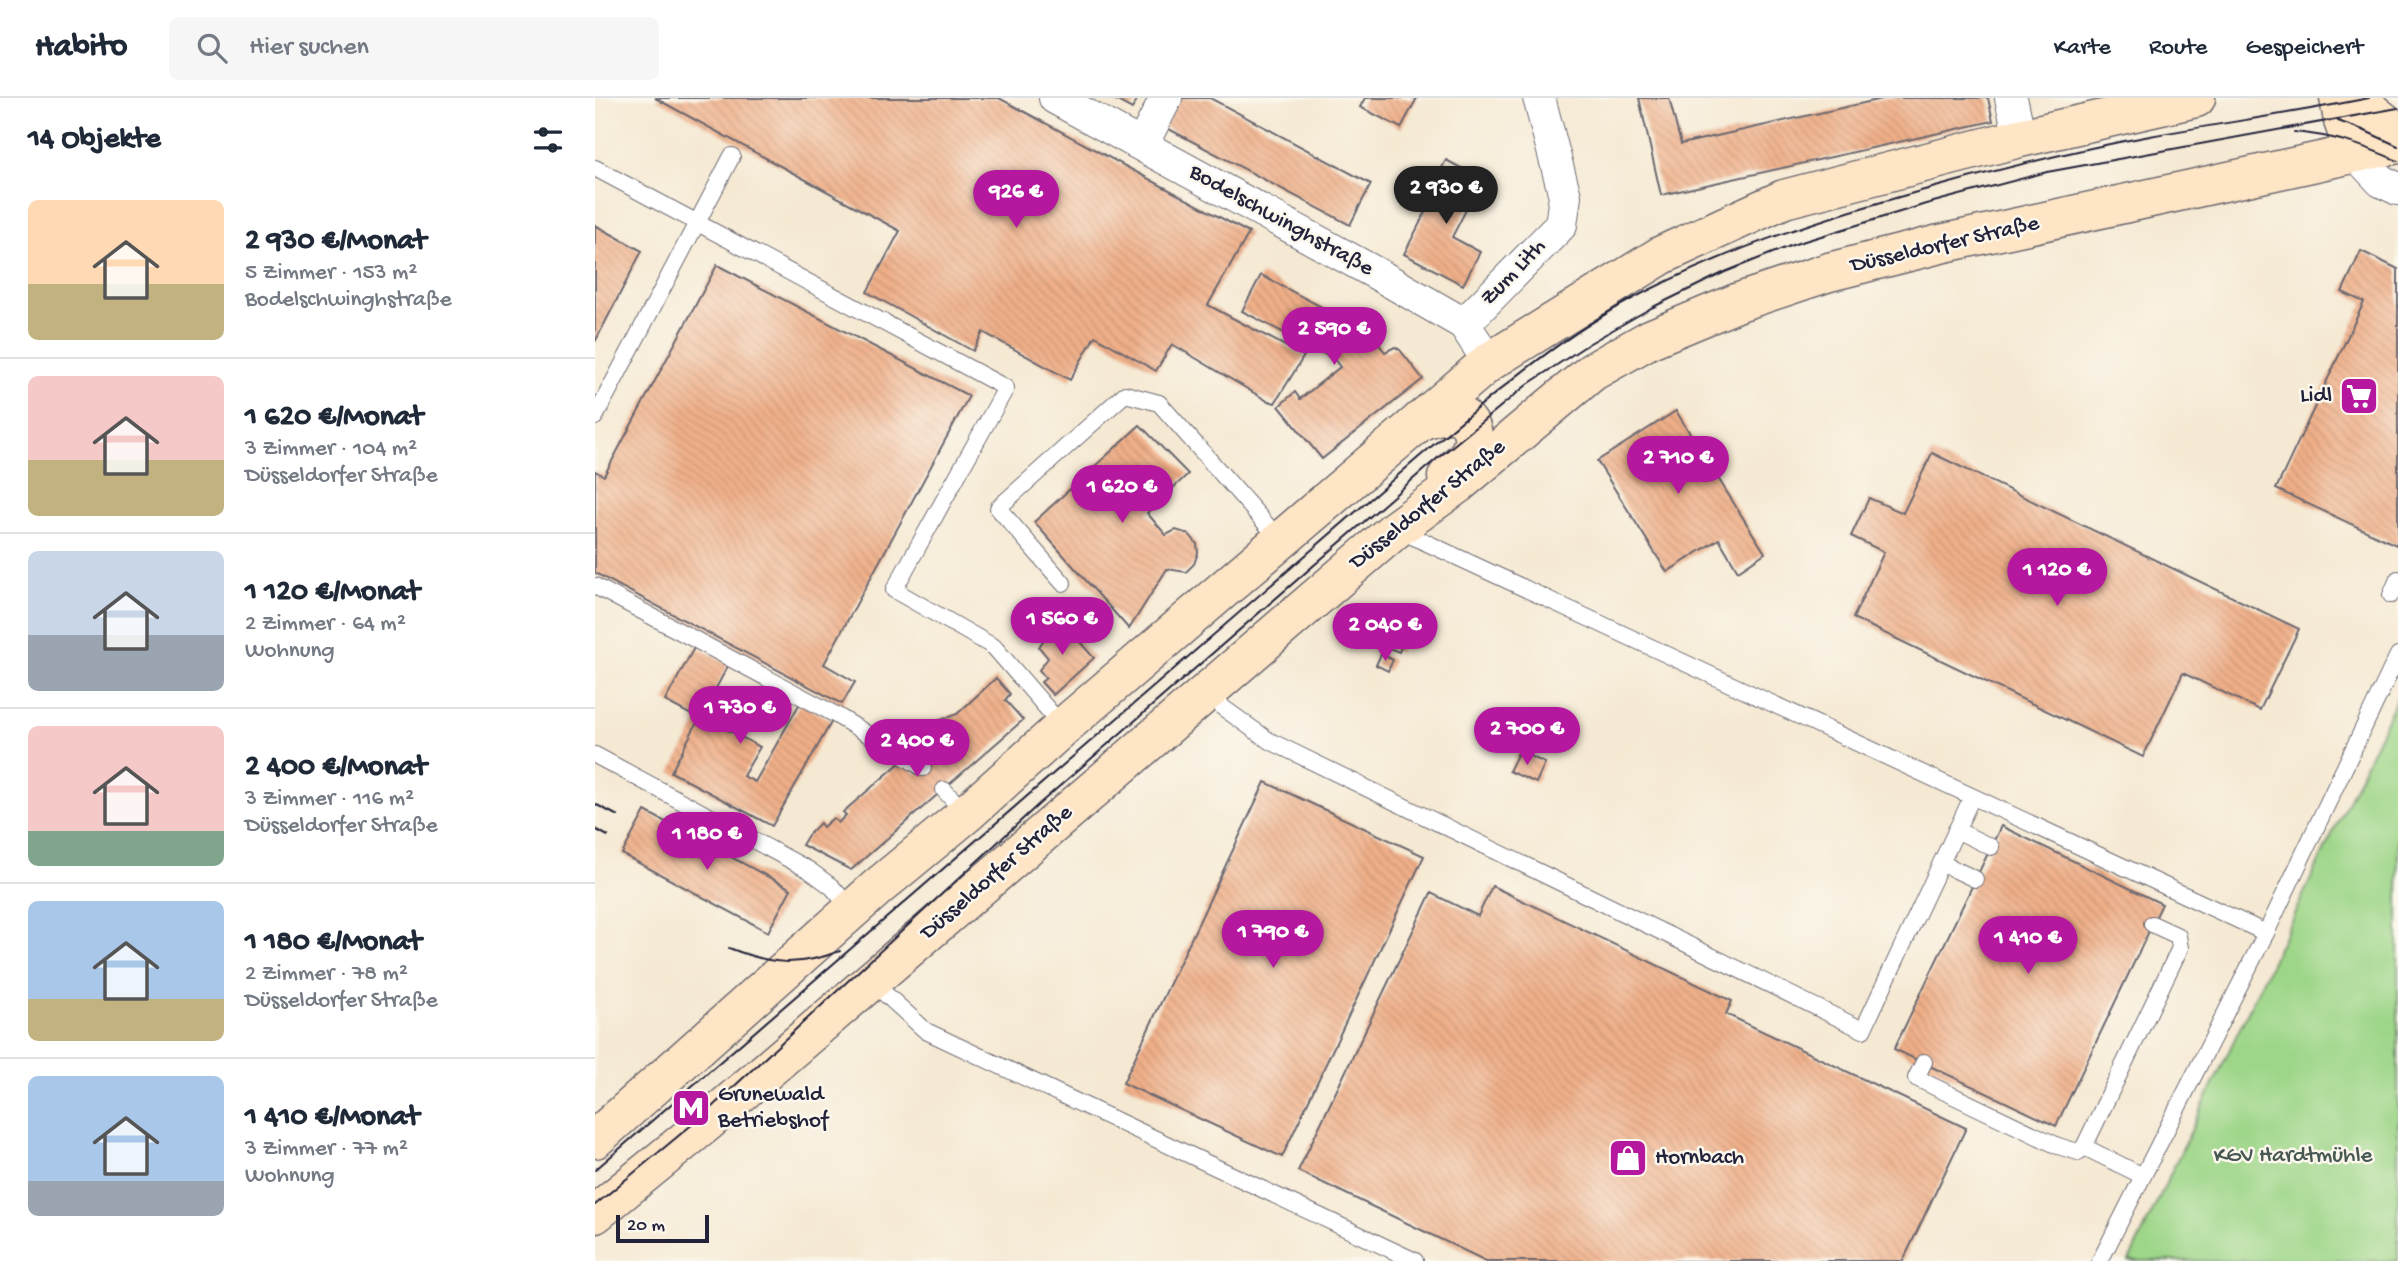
<!DOCTYPE html>
<html lang="de">
<head>
<meta charset="utf-8">
<style>
	:root { --surface:#fff; --page:#f6f6f7; --text:#1f2937; --muted:#747a83; --line:#e0e1e3; --accent:#b5179e }
	body { margin:0; font-family:"Gochi Hand",sans-serif; background:var(--page); color:var(--text); height:100vh; display:flex; flex-direction:column; font-size:26px; white-space:nowrap }
	* { box-sizing:border-box; margin:0 }
	p { font-size:23px; color:var(--muted) }
	.icon { flex:none; width:38px; height:38px; fill:none; stroke:currentColor; stroke-width:2; stroke-linecap:round; stroke-linejoin:round }
	.map { position:relative; flex:1; overflow:hidden }
	.side { display:flex; flex-direction:column; background:var(--surface); width:595px }
	.side>* { flex:none }
	.scale { position:absolute; left:21px; bottom:18px; width:93px; box-sizing:border-box; padding-left:7px; border:4px solid #22223b; border-top:0; font-size:19px; line-height:24px; white-space:nowrap; color:#22223b; -webkit-text-stroke:5px #fbf7ec; paint-order:stroke }
	.price { position:absolute; translate:-50% -60px; padding:0 16px; border-radius:24px; background:var(--accent); color:#fff; font-size:23px; line-height:46px; filter:drop-shadow(0 2px 4px #0008) }
	.price::after { content:''; position:absolute; left:50%; top:42px; width:21px; height:16px; margin-left:-10px; background:inherit; clip-path:polygon(0 0,100% 0,50% 100%) }
	.price.current { background:#222; color:#fff }
	ul { padding:0; list-style:none }
	li { display:flex; align-items:center; gap:21px; height:175px; padding:0 28px }
	li+li { border-top:2px solid var(--line) }
	li span { display:grid; place-items:center; flex:none; width:196px; height:140px; border-radius:10px; color:#555 }
	li>.icon { margin-inline-start:auto }
	span .icon { width:84px; height:84px; fill:#fffc; stroke-width:1 }
	li b { font-size:30px }
	h2 { display:flex; justify-content:space-between; align-items:center; height:84px; padding:0 28px; font-size:30px }
	header { display:flex; align-items:center; gap:42px; box-sizing:border-box; height:98px; padding:0 35px; background:var(--surface); border-bottom:2px solid var(--line) }
	header strong { font-size:33px }
	nav { display:flex; gap:38px; margin-inline-start:auto; font-size:24px }
	.search { width:490px; height:63px; background:var(--page); display:flex; align-items:center; gap:18px; box-sizing:border-box; padding:0 24px; border-radius:10px; color:var(--muted); font-size:26px }
	main { display:flex; flex:1; min-height:0 }
	.map>svg:first-child { display:block }
</style>
</head>
<body>
<header>
<strong>Habito</strong>
<div class="search"><svg class="icon" aria-label="search" viewBox="0 0 24 24"><circle cx="10" cy="10" r="6"/><path d="M15 15l6 6"/></svg>Hier suchen</div>
<nav><a>Karte</a><a>Route</a><a>Gespeichert</a></nav>
</header>
<main>
<section class="side">
<h2>14 Objekte<svg class="icon" aria-label="filters" viewBox="0 0 24 24"><path d="M4 7h16M4 17h16"/><circle cx="9" cy="7" r="2"/><circle cx="15" cy="17" r="2"/></svg></h2>
<ul>
<li><span style="background:linear-gradient(#ffd9b3 60%,#c2b280 0)"><svg class="icon" aria-label="home" viewBox="0 0 24 24"><path d="M3 11l9-7 9 7M6 9v11h12V9"/></svg></span><div><b>2 930 €/Monat</b><p>5 Zimmer · 153 m²</p><p>Bodelschwinghstraße</p></div></li>
<li><span style="background:linear-gradient(#f6c9c9 60%,#c2b280 0)"><svg class="icon" aria-label="home" viewBox="0 0 24 24"><path d="M3 11l9-7 9 7M6 9v11h12V9"/></svg></span><div><b>1 620 €/Monat</b><p>3 Zimmer · 104 m²</p><p>Düsseldorfer Straße</p></div></li>
<li><span style="background:linear-gradient(#c9d6e8 60%,#9aa5b1 0)"><svg class="icon" aria-label="home" viewBox="0 0 24 24"><path d="M3 11l9-7 9 7M6 9v11h12V9"/></svg></span><div><b>1 120 €/Monat</b><p>2 Zimmer · 64 m²</p><p>Wohnung</p></div></li>
<li><span style="background:linear-gradient(#f6c9c9 75%,#7fa58c 0)"><svg class="icon" aria-label="home" viewBox="0 0 24 24"><path d="M3 11l9-7 9 7M6 9v11h12V9"/></svg></span><div><b>2 400 €/Monat</b><p>3 Zimmer · 116 m²</p><p>Düsseldorfer Straße</p></div></li>
<li><span style="background:linear-gradient(#a9c7e8 70%,#c2b280 0)"><svg class="icon" aria-label="home" viewBox="0 0 24 24"><path d="M3 11l9-7 9 7M6 9v11h12V9"/></svg></span><div><b>1 180 €/Monat</b><p>2 Zimmer · 78 m²</p><p>Düsseldorfer Straße</p></div></li>
<li><span style="background:linear-gradient(#a9c7e8 75%,#9aa5b1 0)"><svg class="icon" aria-label="home" viewBox="0 0 24 24"><path d="M3 11l9-7 9 7M6 9v11h12V9"/></svg></span><div><b>1 410 €/Monat</b><p>3 Zimmer · 77 m²</p><p>Wohnung</p></div></li>
</ul>
</section>
<div class="map">
<svg width="1803" height="1163" viewBox="0 0 1803 1163">
	<defs>
		<pattern id="building-back-hatch" width="6" height="6" patternUnits="userSpaceOnUse" patternTransform="scale(1.75)"><rect width="6" height="6" fill="#efaf88"/><path d="M-1 5l2 2M0 0l6 6M5-1l2 2" fill="none" stroke="#cd9676"/></pattern>
	</defs>
	<rect width="100%" height="100%" fill="#fbf7ec"/>
	<filter id="ink" filterUnits="userSpaceOnUse"><feTurbulence type="fractalNoise" baseFrequency=".0143" numOctaves="2"/><feDisplacementMap in="SourceGraphic" scale="14" xChannelSelector="R" yChannelSelector="G"/><feConvolveMatrix kernelMatrix="1 2 1 2 8 2 1 2 1" color-interpolation-filters="sRGB"/></filter>
	<filter id="wash" filterUnits="userSpaceOnUse"><feTurbulence type="fractalNoise" baseFrequency=".00686" numOctaves="4" result="noise"/><feDisplacementMap in="SourceGraphic" scale="28" xChannelSelector="R" yChannelSelector="G"/><feGaussianBlur stdDeviation="1.57" result="paint"/><feColorMatrix in="noise" values="0 0 0 0 0 0 0 0 0 0 0 0 0 0 0 0 0 1.4 0 .05"/><feComposite in="paint" operator="in"/></filter>
	<g filter="url(#wash)">
		<rect width="100%" height="100%" fill="#f5e9d3"/>
		<path fill="#9dd688" stroke="#607c62" stroke-width="2" d="M1803,598v565h-269z"/>
		<g id="blocks">
			<g fill="url(#building-back-hatch)">
				<path d="M60,0h344l250,135 -41,72 96,51 -29,47 -9,-3 -94,-56 -16,27 -61,-35 -25,44 -87,-48 -10,19 -106,-59 33,-61z"/>
				<path d="M517,0h26l-6,11z"/>
				<path d="M586,0h29l161,86 -21,41 -185,-98z"/>
				<path d="M770,0h52l-16,30 -41,-21z"/>
				<path d="M1044,0h30l12,46 205,-46h102l5,23 -332,74z"/>
				<path d="M851,62l36,19 -30,58 28,15 -17,33 -59,-31 37,-72 -5,-3z"/>
				<path d="M0,127l47,26 -47,91z"/>
				<path d="M1766,153l37,18v271l-2,5 -120,-56 88,-187 -22,-10z"/>
				<path d="M122,167l252,131 -145,268 31,18 -13,22 -247,-131v-102l9,5z"/>
				<path d="M666,177l108,57 16,20 10,-5 5,3 23,29 -101,80 -43,-53 16,-14 5,7 40,-32 -6,-8 -92,-48z"/>
				<path d="M1081,313l89,142 -27,18 -19,-32 -52,33 -70,-111z"/>
				<path d="M545,327l48,49 -41,39 19,22 10,-5 13,4 8,10 1,9 -4,11 -8,8 -19,-3 -38,60 -95,-107z"/>
				<path d="M1337,355l367,176 -39,81 -77,-37 -40,84 -290,-139 31,-66 -33,-16 18,-38 34,15z"/>
				<path d="M805,516l13,6 -14,32 -13,-5z"/>
				<path d="M463,519l36,41 -41,37 -12,-13 5,-4 -7,-8 9,-12 -9,-11z"/>
				<path d="M100,548l34,18 -28,52 59,31 -17,29 12,6 45,-79 32,18 -60,105 -101,-54 28,-53 -34,-18z"/>
				<path d="M786,556l12,6 -5,11 -12,-6z"/>
				<path d="M401,580l14,16 -5,6 18,20 -172,150 -49,-25 6,-10 12,-12 3,4 10,-9 5,5 8,-8 -3,-3 59,-51 7,4 7,9 14,-12 -5,-7 3,-7 -6,-7 9,-18 26,-9z"/>
				<path d="M924,653l26,12 -9,20 -27,-12z"/>
				<path d="M670,684l159,74 -142,301 -159,-74z"/>
				<path d="M50,713l146,78 -23,43 -146,-78z"/>
				<path d="M1406,728l161,78 -106,222 -162,-77z"/>
				<path d="M897,788l240,115 -6,13 240,114 -63,133h-417l-188,-90 133,-278 47,23z"/>
			</g>
		</g>
	</g>
	<g filter="url(#ink)">
		<use href="#blocks" fill-opacity="0" stroke="#6c6870" stroke-width="2"/>
		<g fill="none" stroke-linecap="round" stroke-linejoin="round">
			<g stroke="#6c6870" stroke-width="18">
				<g id="lane">
					<path d="M0,70l411,220 -112,202 100,57 69,80"/>
					<path d="M0,319l137,-261"/>
					<path d="M804,432l867,403 132,-278"/>
					<path d="M468,485l-65,-75 127,-114 34,9 122,138"/>
					<path d="M0,488l241,129 87,53"/>
					<path d="M1796,497l7,-16"/>
					<path d="M617,589l10,20 46,33 595,290 109,-233"/>
					<path d="M0,657l214,115 23,17 20,23"/>
					<path d="M349,692l22,24"/>
					<path d="M1361,732l35,17"/>
					<path d="M1346,765l34,16"/>
					<path d="M276,883l55,50 489,230"/>
					<path d="M1329,964l-8,16 142,68 20,6 6,-5 96,-199 -2,-12 -26,-12"/>
					<path d="M1489,1049l59,29"/>
					<path d="M1505,1163l166,-328"/>
				</g>
			</g>
			<g stroke="#6c6870" stroke-width="34">
				<g id="street">
					<path d="M460,0l324,177 85,49 25,38"/>
					<path d="M1416,0l9,40"/>
					<path d="M547,47l24,-47"/>
					<path d="M1759,54l27,29 17,8"/>
					<path d="M869,226l97,-99 4,-29 -26,-98"/>
				</g>
			</g>
			<g stroke="#6c6870" stroke-width="41">
				<g id="secondary">
					<path d="M1744,0l4,23 11,31"/>
					<path d="M1764,0l14,15 25,20"/>
					<path d="M826,322c9,-2 19,-5 27,-6 22,-2 31,23 21,39 -5,9 -16,15 -22,24"/>
					<path d="M0,1041l284,-253 87,-72 97,-87 426,-365 173,-107 122,-56 236,-61 176,-40"/>
					<path d="M0,1116l110,-90 691,-595 62,-45 134,-112 58,-33 89,-37 90,-30 111,-28 458,-100"/>
				</g>
			</g>
			<use href="#lane" stroke="#fff" stroke-width="16"/>
			<use href="#street" stroke="#fff" stroke-width="32"/>
			<use href="#secondary" stroke="#fee5c5" stroke-width="38"/>
			<g stroke="#22223b" stroke-width="2">
				<path d="M1743,23l25,9 35,16"/>
				<path d="M1699,34c41,4 66,12 104,29"/>
				<path d="M0,706l23,12"/>
				<path d="M0,731l13,7"/>
				<path d="M134,850c43,17 69,19 111,3"/>
				<path d="M0,1072l824,-713c71,-60 142,-122 226,-165 95,-48 196,-80 298,-107 69,-19 137,-36 207,-49 72,-13 146,-23 219,-38"/>
				<path d="M0,1107l105,-87 339,-314 388,-337 101,-83 62,-41 61,-35 74,-36 70,-28 131,-40 121,-32 351,-64"/>
			</g>
		</g>
	</g>
	<defs>
		<g id="supermarket-square" transform="scale(2.0125)"><rect x="-9" y="-9" width="18" height="18" rx="4" fill="#b5179e" stroke="#fbf7ec"/><path d="M-6-5.5h2.5l.6 2H6L4.5 2H-2.5L-4.4-4H-6ZM-1.5 3.2a1.3 1.3 0 1 0 .1 0ZM3 3.2a1.3 1.3 0 1 0 .1 0Z" fill="#fff"/></g>
		<g id="metro-square" transform="scale(2.0125)"><rect x="-9" y="-9" width="18" height="18" rx="4" fill="#b5179e" stroke="#fbf7ec"/><path d="M-5.5 5V-5H-3L0 0L3-5H5.5V5H3V-.5L0 4L-3-.5V5Z" fill="#fff"/></g>
		<g id="shop-square" transform="scale(2.0125)"><rect x="-9" y="-9" width="18" height="18" rx="4" fill="#b5179e" stroke="#fbf7ec"/><path d="M-5-2.5h2.3a2.7 3.5 0 0 1 5.4 0H5L5.5 6h-11ZM-1.5-2.5h3a1.5 2.3 0 0 0-3 0Z" fill="#fff"/></g>
	</defs>
	<g fill-rule="evenodd">
		<use href="#supermarket-square" x="1764" y="298"/>
		<use href="#metro-square" x="96" y="1010"/>
		<use href="#shop-square" x="1033" y="1060"/>
	</g>
	<g text-anchor="middle" dominant-baseline="central" stroke-width="5" stroke-linejoin="round" paint-order="stroke">
		<g font-size="23" fill="#22223b" stroke="#fbf7ec">
			<text transform="translate(686 123) rotate(29)">Bodelschwinghstraße</text>
			<text transform="translate(1350 147) rotate(-13)">Düsseldorfer Straße</text>
			<text transform="translate(919 175) rotate(-46)">Zum Lith</text>
			<text transform="translate(833 407) rotate(-39)">Düsseldorfer Straße</text>
			<text transform="translate(402 775) rotate(-41)">Düsseldorfer Straße</text>
		</g>
		<g font-size="23" fill="#22223b" stroke="#fbf7ec" text-anchor="start">
			<text x="1737" y="298" text-anchor="end">Lidl</text>
			<text x="123" y="997">Grunewald<tspan x="123" dy="26">Betriebshof</tspan></text>
			<text x="1060" y="1060">Hornbach</text>
		</g>
		<g font-size="23" fill="#475852" stroke="#fbf7ec">
			<text x="1698" y="1058">KGV Hardtmühle</text>
		</g>
	</g>
</svg>
<div class="scale">20 m</div>
<b class="price current" style="left:851px;top:128px">2 930 €</b>
<b class="price" style="left:421px;top:132px">926 €</b>
<b class="price" style="left:739px;top:269px">2 590 €</b>
<b class="price" style="left:1083px;top:398px">2 710 €</b>
<b class="price" style="left:527px;top:427px">1 620 €</b>
<b class="price" style="left:1462px;top:510px">1 120 €</b>
<b class="price" style="left:467px;top:559px">1 560 €</b>
<b class="price" style="left:790px;top:565px">2 040 €</b>
<b class="price" style="left:145px;top:648px">1 730 €</b>
<b class="price" style="left:932px;top:669px">2 700 €</b>
<b class="price" style="left:322px;top:681px">2 400 €</b>
<b class="price" style="left:112px;top:774px">1 180 €</b>
<b class="price" style="left:678px;top:872px">1 790 €</b>
<b class="price" style="left:1433px;top:878px">1 410 €</b>
</div>
</main>
</body>
</html>
